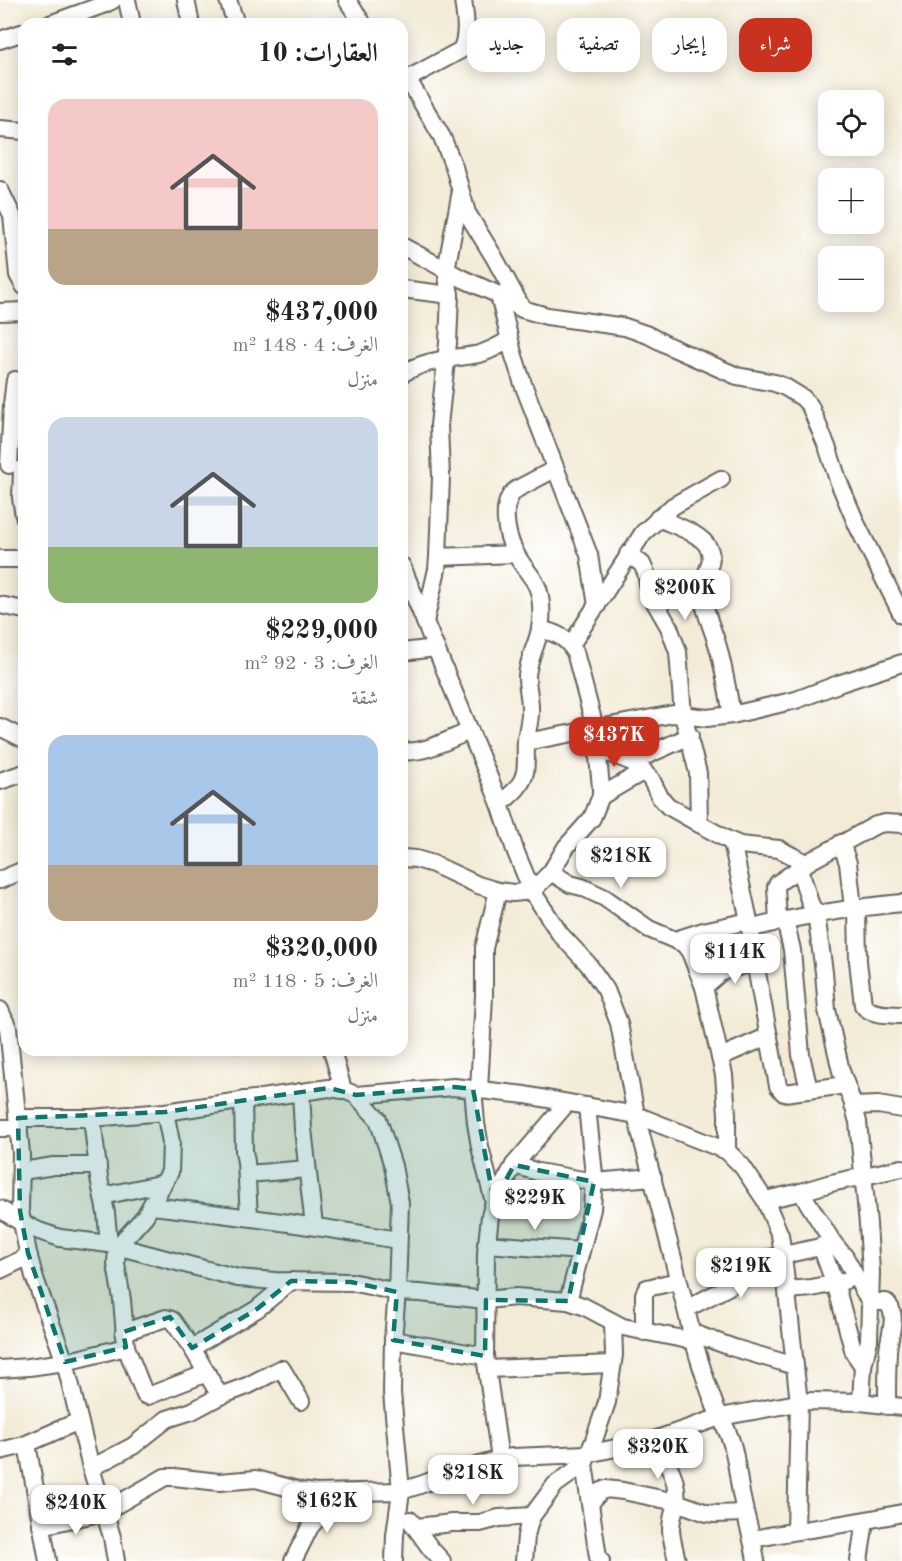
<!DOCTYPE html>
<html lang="ar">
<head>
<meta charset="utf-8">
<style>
	:root { --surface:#fff; --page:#f2f2f2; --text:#222; --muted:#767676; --accent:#c8321e }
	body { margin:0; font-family:"Old Standard TT",Amiri,serif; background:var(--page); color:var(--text); direction:rtl; height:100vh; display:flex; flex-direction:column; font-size:22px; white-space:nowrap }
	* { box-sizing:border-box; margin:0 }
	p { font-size:20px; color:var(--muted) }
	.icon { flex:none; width:33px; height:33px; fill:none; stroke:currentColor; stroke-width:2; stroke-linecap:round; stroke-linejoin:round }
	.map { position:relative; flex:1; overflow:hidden; direction:ltr }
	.sheet { position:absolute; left:18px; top:18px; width:390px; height:1038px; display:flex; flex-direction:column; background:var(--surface); border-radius:18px; box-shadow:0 3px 15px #0003; direction:rtl }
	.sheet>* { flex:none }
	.top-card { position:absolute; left:426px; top:18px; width:386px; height:54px; direction:rtl; display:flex; gap:12px }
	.tools { position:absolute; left:818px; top:90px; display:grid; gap:12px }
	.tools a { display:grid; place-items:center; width:66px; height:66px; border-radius:12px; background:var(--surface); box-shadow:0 3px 15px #0003; font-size:30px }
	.price { position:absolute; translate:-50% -51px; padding:0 14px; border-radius:12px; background:#fff; color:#222; font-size:20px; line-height:39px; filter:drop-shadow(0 2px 3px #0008) }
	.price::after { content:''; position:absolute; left:50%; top:36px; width:18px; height:14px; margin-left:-9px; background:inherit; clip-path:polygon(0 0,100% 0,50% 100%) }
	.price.on { background:var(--accent); color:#fff }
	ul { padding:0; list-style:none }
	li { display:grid; align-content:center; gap:12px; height:318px; padding:0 30px }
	li span { display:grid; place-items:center; height:186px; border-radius:18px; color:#555 }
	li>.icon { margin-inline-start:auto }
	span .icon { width:108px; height:108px; fill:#fffc; stroke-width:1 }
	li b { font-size:26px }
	h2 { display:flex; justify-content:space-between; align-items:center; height:72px; padding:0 30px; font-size:26px }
	.chip { padding:0 21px; border-radius:18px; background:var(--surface); box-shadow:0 3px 15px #0003; font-size:21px; line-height:54px }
	.chip.on { background:var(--accent); color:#fff }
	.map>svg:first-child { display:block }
</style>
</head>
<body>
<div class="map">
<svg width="902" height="1561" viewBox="0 0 902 1561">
	<rect width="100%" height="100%" fill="#fff"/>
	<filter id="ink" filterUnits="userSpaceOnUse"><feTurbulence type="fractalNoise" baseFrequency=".0167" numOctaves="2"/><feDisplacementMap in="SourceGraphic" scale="12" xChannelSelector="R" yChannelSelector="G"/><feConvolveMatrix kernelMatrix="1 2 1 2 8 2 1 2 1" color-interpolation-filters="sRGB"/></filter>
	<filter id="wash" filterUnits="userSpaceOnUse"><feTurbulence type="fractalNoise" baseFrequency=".008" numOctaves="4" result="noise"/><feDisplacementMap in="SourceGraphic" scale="24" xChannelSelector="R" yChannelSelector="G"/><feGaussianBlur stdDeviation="1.35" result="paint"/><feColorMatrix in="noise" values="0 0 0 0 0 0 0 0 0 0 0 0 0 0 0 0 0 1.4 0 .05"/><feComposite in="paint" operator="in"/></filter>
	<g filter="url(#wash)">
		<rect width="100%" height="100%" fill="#f3ebd7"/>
	</g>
	<g filter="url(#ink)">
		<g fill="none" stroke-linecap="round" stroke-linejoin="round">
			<g stroke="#67645d" stroke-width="20">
				<g id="minor">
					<path d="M127,0l5,24"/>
					<path d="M186,0l5,24"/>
					<path d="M228,0l8,24"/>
					<path d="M347,0l16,24"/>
					<path d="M50,24l55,-20 8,-4"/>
					<path d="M0,40l24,-8"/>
					<path d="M402,74l11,14 29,49 12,30 13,46 27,44 28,51"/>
					<path d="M402,82l59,-32c8,-15 4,-34 2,-50"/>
					<path d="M0,129l24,2"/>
					<path d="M0,190l12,25 6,60 6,11"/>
					<path d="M402,246l59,32 38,17 23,14 25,7 78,11 23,8 23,12 66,29 38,7 10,4 18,11 7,8 18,43 10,31 19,45 45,90"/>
					<path d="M402,289l48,6 -4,-25 14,-74"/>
					<path d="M499,295l14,58 10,31 66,171 8,51"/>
					<path d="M0,312l24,-1"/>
					<path d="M402,374c23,-15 51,-15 77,-20 11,-3 21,-9 30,-14"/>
					<path d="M9,465l3,-60 3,-25"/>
					<path d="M22,469l-1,29 3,18"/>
					<path d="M658,518c15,7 44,15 51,31 7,15 -9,30 -7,44 2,19 11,36 16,54 6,22 10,45 14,68"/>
					<path d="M628,554l14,10 4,9 4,21 19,33 9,25 5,63 15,58 1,51"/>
					<path d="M438,557l77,-3"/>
					<path d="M0,559h24"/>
					<path d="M402,566l98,238 15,46 17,41 28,43 28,30 18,26 13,33 17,92 50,194c7,33 17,65 29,97 6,13 13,24 17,38 5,17 6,36 10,54 4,21 11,41 14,63"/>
					<path d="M0,605l24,5"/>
					<path d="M425,622l12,-53 1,-12 3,-80 -2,-52 9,-82 2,-48"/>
					<path d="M571,645l72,-112 30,-27 48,-27"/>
					<path d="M402,652l34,-4"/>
					<path d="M0,727l24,12"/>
					<path d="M526,742l147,-28 34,4 25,-3 64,-15 45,-17 61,-20"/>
					<path d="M402,751c23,3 47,-12 68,-20"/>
					<path d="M597,751l17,4 18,7 19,17 9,18 8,9 60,34 12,5 39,4 27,14"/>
					<path d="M632,762l58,-26"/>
					<path d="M0,781l24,-8"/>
					<path d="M601,796l43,-25"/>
					<path d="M500,804c10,-9 22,-17 25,-32 2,-10 0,-21 1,-32 1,-10 5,-21 4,-32 0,-11 -3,-20 -3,-32 1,-14 7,-26 11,-39 4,-13 4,-28 2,-41 -3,-18 -18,-28 -25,-44 -9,-17 -16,-51 2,-63l38,-20"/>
					<path d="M732,842l17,79 6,41 23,124 6,7 62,-8"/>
					<path d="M841,843l7,20 5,45"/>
					<path d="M402,858l14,1 17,5 45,21 20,6 15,2 19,-2 19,-19 15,-25 26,-29 9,-22v-9l-6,-59 -20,-76c-9,-15 -19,-19 -35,-23"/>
					<path d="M797,869l6,11 7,23 6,11 8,58 3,38 14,61 12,33 5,18 10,102 3,48 -2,68 -6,26 -2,36"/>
					<path d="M551,872l19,12 12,3 23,11 44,31 35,15 6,8 14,35 20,88 3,39v37"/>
					<path d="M0,880l24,-10"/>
					<path d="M857,908l1,53 5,44c8,11 27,9 39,10"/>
					<path d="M785,920l7,30 9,105 8,35"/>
					<path d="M778,921l-2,-34 2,-4 32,-22 66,-36 9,-2 17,1"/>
					<path d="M750,929c50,-14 100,-21 152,-26"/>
					<path d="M675,940l28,-9 46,-10"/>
					<path d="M704,987l17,-15 34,-10"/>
					<path d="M0,1010l8,18 4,38 9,87 -1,58 8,42 6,23 31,86 26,106 21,69 4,24"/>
					<path d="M332,1050l11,40"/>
					<path d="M720,1057l49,-21"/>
					<path d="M473,1089l3,34 4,24 14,55"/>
					<path d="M479,1090l5,-94v-48l14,-57"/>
					<path d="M301,1092l2,37 11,97"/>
					<path d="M356,1095l22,24 15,47 7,37 -3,89 -4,48 -1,53 9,98 -6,44 -1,26"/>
					<path d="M243,1100l1,51 2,11 3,55"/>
					<path d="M853,1106l25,-1 24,4"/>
					<path d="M165,1112l6,30 -1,30 -25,44 -28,31 -1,17 6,36 4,47 19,48 3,1 59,-23"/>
					<path d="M18,1118h74l73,-6 164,-24 14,2 13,5 98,-8 71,8 111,20 91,36 15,15 23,34 15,35 3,20 16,148 -3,127"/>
					<path d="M92,1118l7,60 7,35 3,31"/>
					<path d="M0,1128h19"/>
					<path d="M514,1165l24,7 56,10 59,-5"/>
					<path d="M22,1171l32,-5h44"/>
					<path d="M247,1174l60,-5"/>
					<path d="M801,1192l33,52 11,13 25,45h16c14,12 2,35 2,50 -1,18 -1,36 -1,54"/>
					<path d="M103,1196l61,-13"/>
					<path d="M765,1200l36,-8 30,-9 71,-15"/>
					<path d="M152,1206c82,9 164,20 246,34"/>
					<path d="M0,1209l22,14 17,8 21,7 49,6 129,34 37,3 76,1 46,10 23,1 66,7 30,-3 52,4 15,5 40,21 70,14"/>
					<path d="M486,1244l95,7"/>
					<path d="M821,1246l17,47 16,60 9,13"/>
					<path d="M0,1270l29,-14"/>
					<path d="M787,1290l25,-2 32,-7"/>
					<path d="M568,1301l24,-92 2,-34 -7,-69"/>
					<path d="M686,1309l42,-22 18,-13 19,-15 69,-15"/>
					<path d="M124,1332l42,-14 6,2 20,28 28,48"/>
					<path d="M644,1332v-38l3,-6 31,-7"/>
					<path d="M690,1332l44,16 61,18"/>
					<path d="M393,1340l92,16"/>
					<path d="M192,1348l65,-39 34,-28"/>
					<path d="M0,1369l29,-2 36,-5 61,-15"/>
					<path d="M488,1369l124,-5"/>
					<path d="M654,1440c11,18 25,39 22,61 -1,9 -5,18 -5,28 0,10 4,21 6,32"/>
					<path d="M27,1444l21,117"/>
					<path d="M0,1451l24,-6 55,-24"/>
					<path d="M500,1459l-15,-103 1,-103 4,-37 4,-14 20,-37 53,-62"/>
					<path d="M91,1468l42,-22 34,-27 25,-8 28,-15 27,-10 33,-17h2l19,32"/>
					<path d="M590,1503l10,-11 6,-3 17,2 53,11 31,11 8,1 30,-1"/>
					<path d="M410,1520l21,29 11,12"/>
					<path d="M41,1526l63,-14 61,-35h9l45,5 37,-3 45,12 15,2 85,-2 19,-6 35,-13 45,-13 13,-2 74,-3 67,-14 66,-23 89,-16 52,1 41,5"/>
					<path d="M417,1527l35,-4h28l19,-5 33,-2"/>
					<path d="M753,1539c49,-10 100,-15 149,-26"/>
					<path d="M293,1561l17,-34 30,-34"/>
					<path d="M524,1561l2,-25 3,-12 3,-8 23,-31 29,-21"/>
					<path d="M601,1561l-3,-4 -14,-93 9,-21 14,-41 7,-47 -1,-33"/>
					<path d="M859,1561l6,-40"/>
				</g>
			</g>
			<use href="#minor" stroke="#fff" stroke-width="16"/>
		</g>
	</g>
	<path fill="#0f766e" fill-opacity="0.2" stroke="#0f766e" stroke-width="4.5" stroke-dasharray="12 8" stroke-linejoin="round" d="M454,1087l19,2 21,113 20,-37 80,17 -26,119 -82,-1 -1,56 -92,-16 4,-48 -46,-10 -60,-1 -34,28 -65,39 -22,-31 -47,15 3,15 -61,15 -37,-109 -8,-42 -2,-93 147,-6 164,-24 27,7z"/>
</svg>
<div class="tools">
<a><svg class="icon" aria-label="locate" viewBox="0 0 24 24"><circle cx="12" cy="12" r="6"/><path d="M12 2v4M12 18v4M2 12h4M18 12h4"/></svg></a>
<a>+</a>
<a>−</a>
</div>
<b class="price" style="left:685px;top:621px">$200K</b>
<b class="price on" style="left:614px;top:768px">$437K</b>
<b class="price" style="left:621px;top:889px">$218K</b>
<b class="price" style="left:735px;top:985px">$114K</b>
<b class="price" style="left:535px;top:1231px">$229K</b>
<b class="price" style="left:741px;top:1299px">$219K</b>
<b class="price" style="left:658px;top:1480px">$320K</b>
<b class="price" style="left:473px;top:1506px">$218K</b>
<b class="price" style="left:327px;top:1534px">$162K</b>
<b class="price" style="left:76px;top:1536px">$240K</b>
<div class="top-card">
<a class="chip on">شراء</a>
<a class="chip">إيجار</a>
<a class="chip">تصفية</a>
<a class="chip">جديد</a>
</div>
<section class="sheet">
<h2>العقارات: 10<svg class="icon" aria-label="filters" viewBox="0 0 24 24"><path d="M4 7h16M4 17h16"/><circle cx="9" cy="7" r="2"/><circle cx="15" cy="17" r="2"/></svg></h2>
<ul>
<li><span style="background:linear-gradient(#f6c9c9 70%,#b9a48a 0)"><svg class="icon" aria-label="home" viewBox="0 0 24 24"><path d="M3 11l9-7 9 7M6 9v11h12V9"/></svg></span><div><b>$437,000</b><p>الغرف: 4 · 148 m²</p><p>منزل</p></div></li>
<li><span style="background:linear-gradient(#c9d6e8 70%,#8fb573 0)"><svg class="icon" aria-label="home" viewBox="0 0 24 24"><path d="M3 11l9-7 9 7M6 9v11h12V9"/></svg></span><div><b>$229,000</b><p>الغرف: 3 · 92 m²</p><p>شقة</p></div></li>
<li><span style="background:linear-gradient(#a9c7e8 70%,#b9a48a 0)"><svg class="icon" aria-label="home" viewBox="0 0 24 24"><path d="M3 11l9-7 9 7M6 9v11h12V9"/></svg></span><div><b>$320,000</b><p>الغرف: 5 · 118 m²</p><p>منزل</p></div></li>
</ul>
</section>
</div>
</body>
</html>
